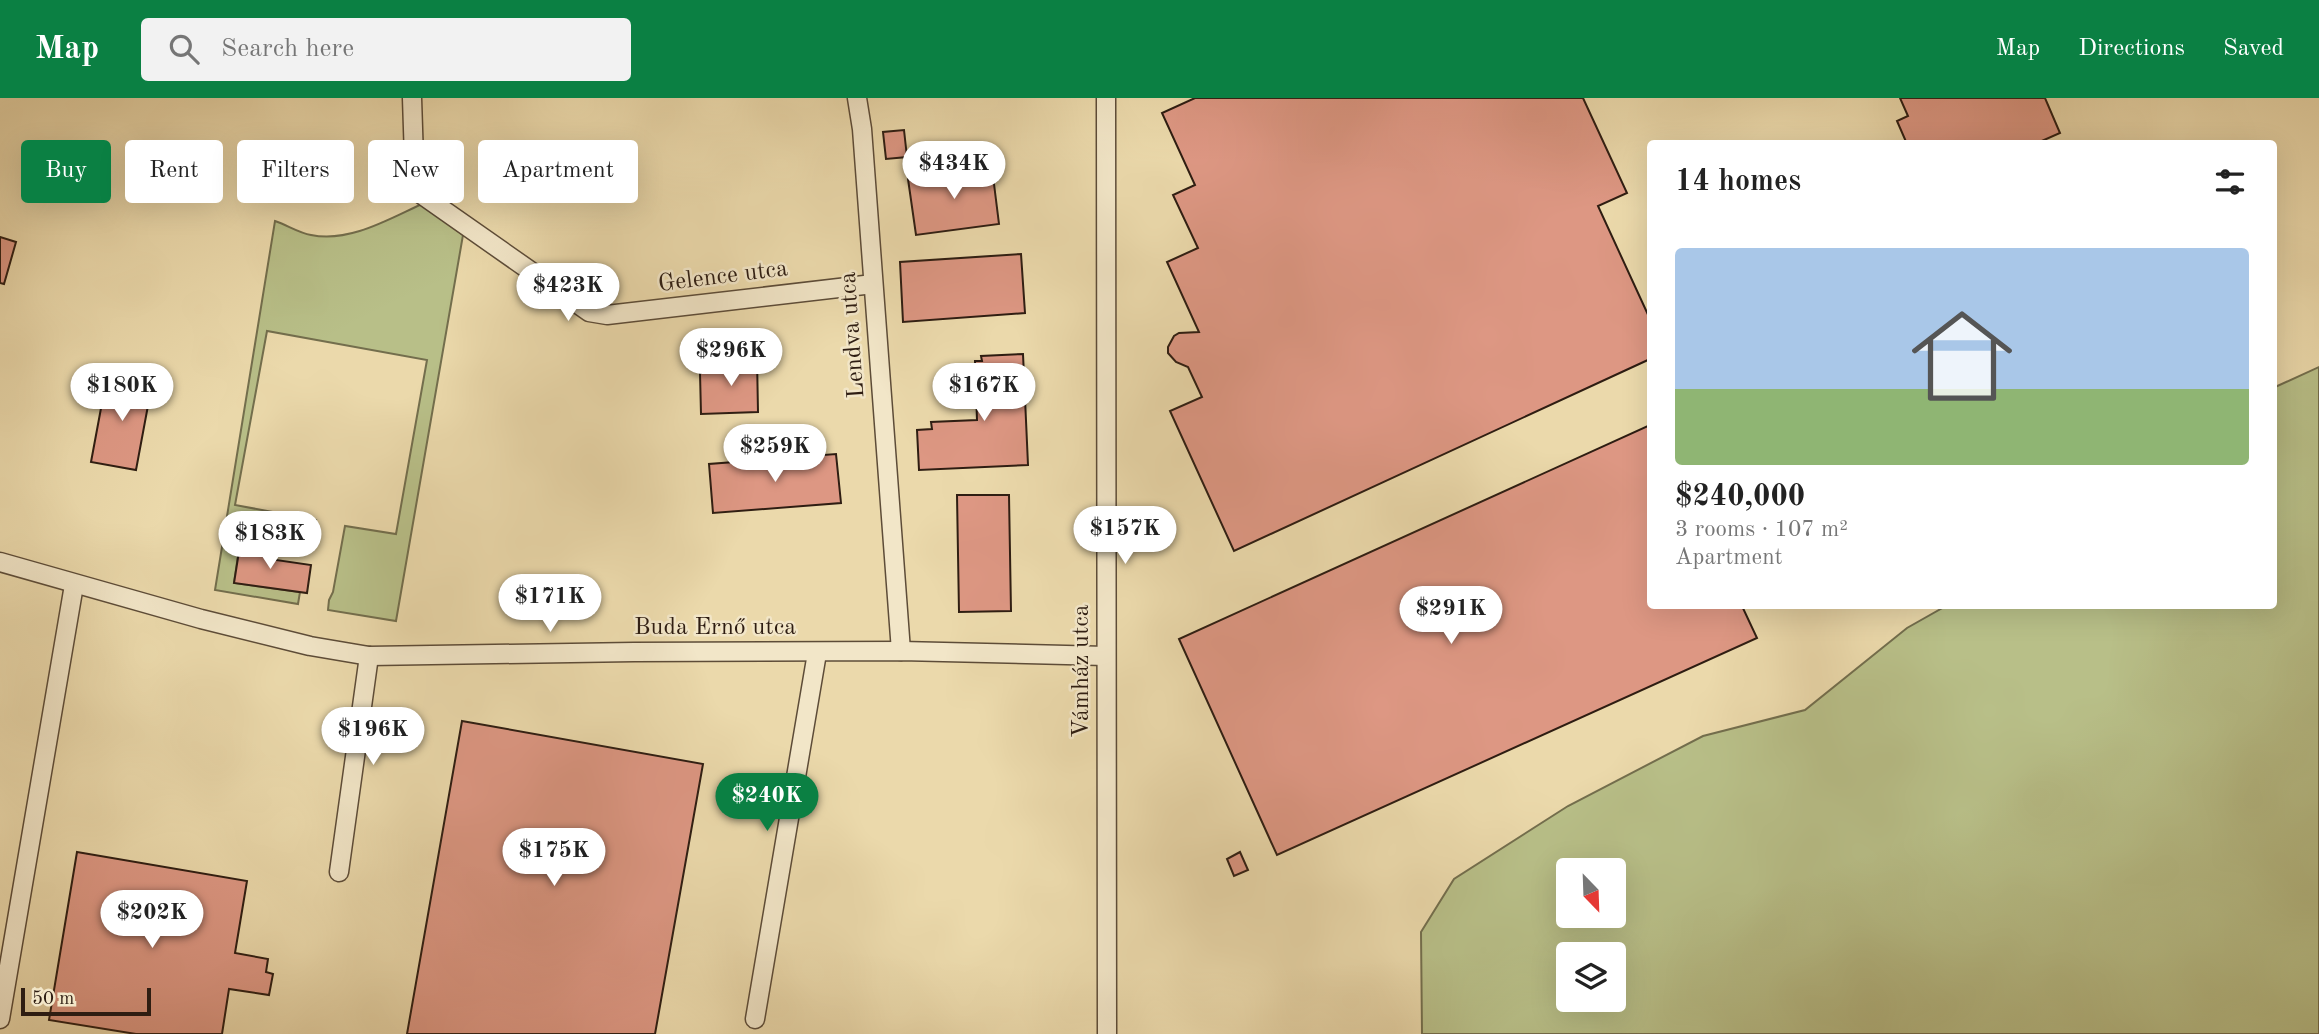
<!DOCTYPE html>
<html lang="en">
<head>
<meta charset="utf-8">
<style>
	:root { --surface:#fff; --page:#f2f2f2; --text:#222; --muted:#767676; --accent:#0b8043 }
	body { margin:0; font-family:"Old Standard TT",serif; background:var(--page); color:var(--text); height:100vh; display:flex; flex-direction:column; font-size:26px; white-space:nowrap }
	* { box-sizing:border-box; margin:0 }
	p { font-size:23px; color:var(--muted) }
	.icon { flex:none; width:38px; height:38px; fill:none; stroke:currentColor; stroke-width:2; stroke-linecap:round; stroke-linejoin:round }
	.map { position:relative; flex:1; overflow:hidden }
	.drawer { position:absolute; left:1647px; top:42px; width:630px; height:469px; display:flex; flex-direction:column; background:var(--surface); border-radius:7px; box-shadow:0 7px 28px #0002 }
	.drawer>* { flex:none }
	.banner { position:absolute; left:21px; top:42px; width:665px; height:63px; display:flex; gap:14px }
	.needle { width:46px; rotate:157deg }
	.fabs { position:absolute; left:1556px; top:760px; display:grid; gap:14px }
	.fabs a { display:grid; place-items:center; width:70px; height:70px; border-radius:7px; background:var(--surface); box-shadow:0 7px 28px #0002; font-size:35px }
	.scale { position:absolute; left:21px; bottom:18px; width:130px; box-sizing:border-box; padding-left:7px; border:4px solid #2e1d12; border-top:0; font-size:19px; line-height:24px; white-space:nowrap; color:#2e1d12; -webkit-text-stroke:5px #f2e6c8; paint-order:stroke }
	.price { position:absolute; translate:-50% -60px; padding:0 16px; border-radius:24px; background:#fff; color:#222; font-size:23px; line-height:46px; filter:drop-shadow(0 2px 4px #0008) }
	.price::after { content:''; position:absolute; left:50%; top:42px; width:21px; height:16px; margin-left:-10px; background:inherit; clip-path:polygon(0 0,100% 0,50% 100%) }
	.price.selected { background:var(--accent); color:#fff }
	ul { padding:0; list-style:none }
	li { display:grid; align-content:center; gap:14px; height:371px; padding:0 28px }
	li span { display:grid; place-items:center; height:217px; border-radius:7px; color:#555 }
	li>.icon { margin-inline-start:auto }
	span .icon { width:126px; height:126px; fill:#fffc; stroke-width:1 }
	li b { font-size:30px }
	h2 { display:flex; justify-content:space-between; align-items:center; height:84px; padding:0 28px; font-size:30px }
	.tag { padding:0 24px; border-radius:7px; background:var(--surface); box-shadow:0 7px 28px #0002; font-size:24px; line-height:63px }
	.tag.selected { background:var(--accent); color:#fff }
	header { display:flex; align-items:center; gap:42px; box-sizing:border-box; height:98px; padding:0 35px; background:var(--accent); color:#fff }
	header strong { font-size:33px }
	nav { display:flex; gap:38px; margin-inline-start:auto; font-size:24px }
	.search { width:490px; height:63px; background:var(--page); display:flex; align-items:center; gap:18px; box-sizing:border-box; padding:0 24px; border-radius:7px; color:var(--muted); font-size:26px }
	.map>svg:first-child { display:block }
</style>
</head>
<body>
<header>
<strong>Map</strong>
<div class="search"><svg class="icon" aria-label="search" viewBox="0 0 24 24"><circle cx="10" cy="10" r="6"/><path d="M15 15l6 6"/></svg>Search here</div>
<nav><a>Map</a><a>Directions</a><a>Saved</a></nav>
</header>
<div class="map">
<svg width="2319" height="936" viewBox="0 0 2319 936">
	<rect width="100%" height="100%" fill="#ebd9ab"/>
	<filter id="stains"><feTurbulence type="fractalNoise" baseFrequency=".00286" numOctaves="4"/><feColorMatrix values="0 0 0 0 .2 0 0 0 0 .09 0 0 0 0 .02 0 0 0 .5 -.17"/></filter>
	<radialGradient id="worn" r=".72"><stop offset=".6" stop-color="#630" stop-opacity="0"/><stop offset="1" stop-color="#630" stop-opacity=".3"/></radialGradient>
	<g fill="#b8bf88" stroke="#736e4d" stroke-width="2" fill-rule="evenodd">
		<path d="M422,106l41,31 -67,386 -68,-11 1,-10 4,-8 12,-66 51,8 31,-174 -160,-29 -32,174 81,15 -4,16 -5,-2 1,-11 -57,-10 -4,16 -5,-1 -8,55 66,9 -2,12 -83,-14 60,-369c12,4 24,12 36,14 38,8 78,-16 111,-31z"/>
		<path d="M2319,269v667h-897l-1,-102 33,-53 114,-73 135,-70 102,-26 102,-82 39,-22h327v-218zM1568,772h46v45h-46zM1568,856h46v45h-46z"/>
	</g>
	<g fill="#dd9783" stroke="#2e1d12" stroke-width="2">
		<path d="M1195,0h388l44,95 -29,13 52,113v40l-416,192 -64,-140 32,-14 -14,-30 -12,-5 -8,-9v-6l6,-11 5,-3 20,-1 -32,-70 31,-14 -25,-53 22,-10 -33,-72z"/>
		<path d="M1900,0h145l15,35 -25,11h-128l-10,-23 11,-5z"/>
		<path d="M904,32l3,27 -21,2 -3,-27z"/>
		<path d="M992,70l7,56 -83,11 -8,-56z"/>
		<path d="M0,139l16,5 -12,42 -4,-1z"/>
		<path d="M1021,156l4,59 -122,9 -3,-60z"/>
		<path d="M1023,256l5,111 -109,5 -2,-40 15,-1 -1,-7 46,-2 -2,-59h7l-1,-5z"/>
		<path d="M757,260l1,54 -57,2 -1,-41h20l-1,-14z"/>
		<path d="M107,278l45,8 -16,86 -45,-8z"/>
		<path d="M1650,327v181h92l15,32 -480,217 -98,-216z"/>
		<path d="M836,356l5,49 -128,10 -4,-49z"/>
		<path d="M957,397h52l2,116 -52,1z"/>
		<path d="M240,447l30,4 -1,10 42,6 -4,28 -73,-10z"/>
		<path d="M462,623l241,43 -48,270h-248z"/>
		<path d="M77,754l170,29 -12,72 33,6 -2,13 7,2 -4,21 -40,-6 -7,45h-86l-87,-14z"/>
		<path d="M1240,754l8,18 -14,6 -7,-17z"/>
	</g>
	<g fill="none" stroke-linecap="round" stroke-linejoin="round">
		<g stroke="#5d4c38" stroke-width="21">
			<g id="minor">
				<path d="M412,0l3,92 174,122 18,3 266,-31"/>
				<path d="M857,0l5,31 39,522"/>
				<path d="M1106,0l1,936"/>
				<path d="M0,464l201,57 109,27 59,10 265,-4 267,-1 205,5"/>
				<path d="M339,774l30,-216"/>
				<path d="M0,921l74,-434"/>
				<path d="M755,921l62,-366"/>
			</g>
		</g>
		<use href="#minor" stroke="#f2e6c8" stroke-width="18"/>
	</g>
	<g text-anchor="middle" dominant-baseline="central" stroke-width="5" stroke-linejoin="round" paint-order="stroke">
		<g font-size="24" fill="#2e1d12" stroke="#f2e6c8">
			<text transform="translate(723 179) rotate(-7)">Gelence utca</text>
			<text transform="translate(853 237) rotate(-94)">Lendva utca</text>
			<text x="715" y="530">Buda Ernő utca</text>
			<text transform="translate(1082 573) rotate(-90)">Vámház utca</text>
		</g>
	</g>
	<rect width="100%" height="100%" filter="url(#stains)"/>
	<rect width="100%" height="100%" fill="url(#worn)"/>
</svg>
<div class="fabs">
<a><svg class="needle" viewBox="-14 -14 28 28"><path d="M0-13l5 13h-10z" fill="#e53935"/><path d="M0 13l5-13h-10z" fill="#767676"/></svg></a>
<a><svg class="icon" aria-label="layers" viewBox="0 0 24 24"><path d="M12 4l9 5-9 5-9-5zM3 14l9 5 9-5"/></svg></a>
</div>
<div class="scale">50 m</div>
<b class="price" style="left:954px;top:103px">$434K</b>
<b class="price" style="left:568px;top:225px">$423K</b>
<b class="price" style="left:731px;top:290px">$296K</b>
<b class="price" style="left:122px;top:325px">$180K</b>
<b class="price" style="left:984px;top:325px">$167K</b>
<b class="price" style="left:775px;top:386px">$259K</b>
<b class="price" style="left:1125px;top:468px">$157K</b>
<b class="price" style="left:270px;top:473px">$183K</b>
<b class="price" style="left:550px;top:536px">$171K</b>
<b class="price" style="left:1451px;top:548px">$291K</b>
<b class="price" style="left:373px;top:669px">$196K</b>
<b class="price selected" style="left:767px;top:735px">$240K</b>
<b class="price" style="left:554px;top:790px">$175K</b>
<b class="price" style="left:152px;top:852px">$202K</b>
<div class="banner">
<a class="tag selected">Buy</a>
<a class="tag">Rent</a>
<a class="tag">Filters</a>
<a class="tag">New</a>
<a class="tag">Apartment</a>
</div>
<section class="drawer">
<h2>14 homes<svg class="icon" aria-label="filters" viewBox="0 0 24 24"><path d="M4 7h16M4 17h16"/><circle cx="9" cy="7" r="2"/><circle cx="15" cy="17" r="2"/></svg></h2>
<ul>
<li><span style="background:linear-gradient(#a9c7e8 65%,#8fb573 0)"><svg class="icon" aria-label="home" viewBox="0 0 24 24"><path d="M3 11l9-7 9 7M6 9v11h12V9"/></svg></span><div><b>$240,000</b><p>3 rooms · 107 m²</p><p>Apartment</p></div></li>
</ul>
</section>
</div>
</body>
</html>
